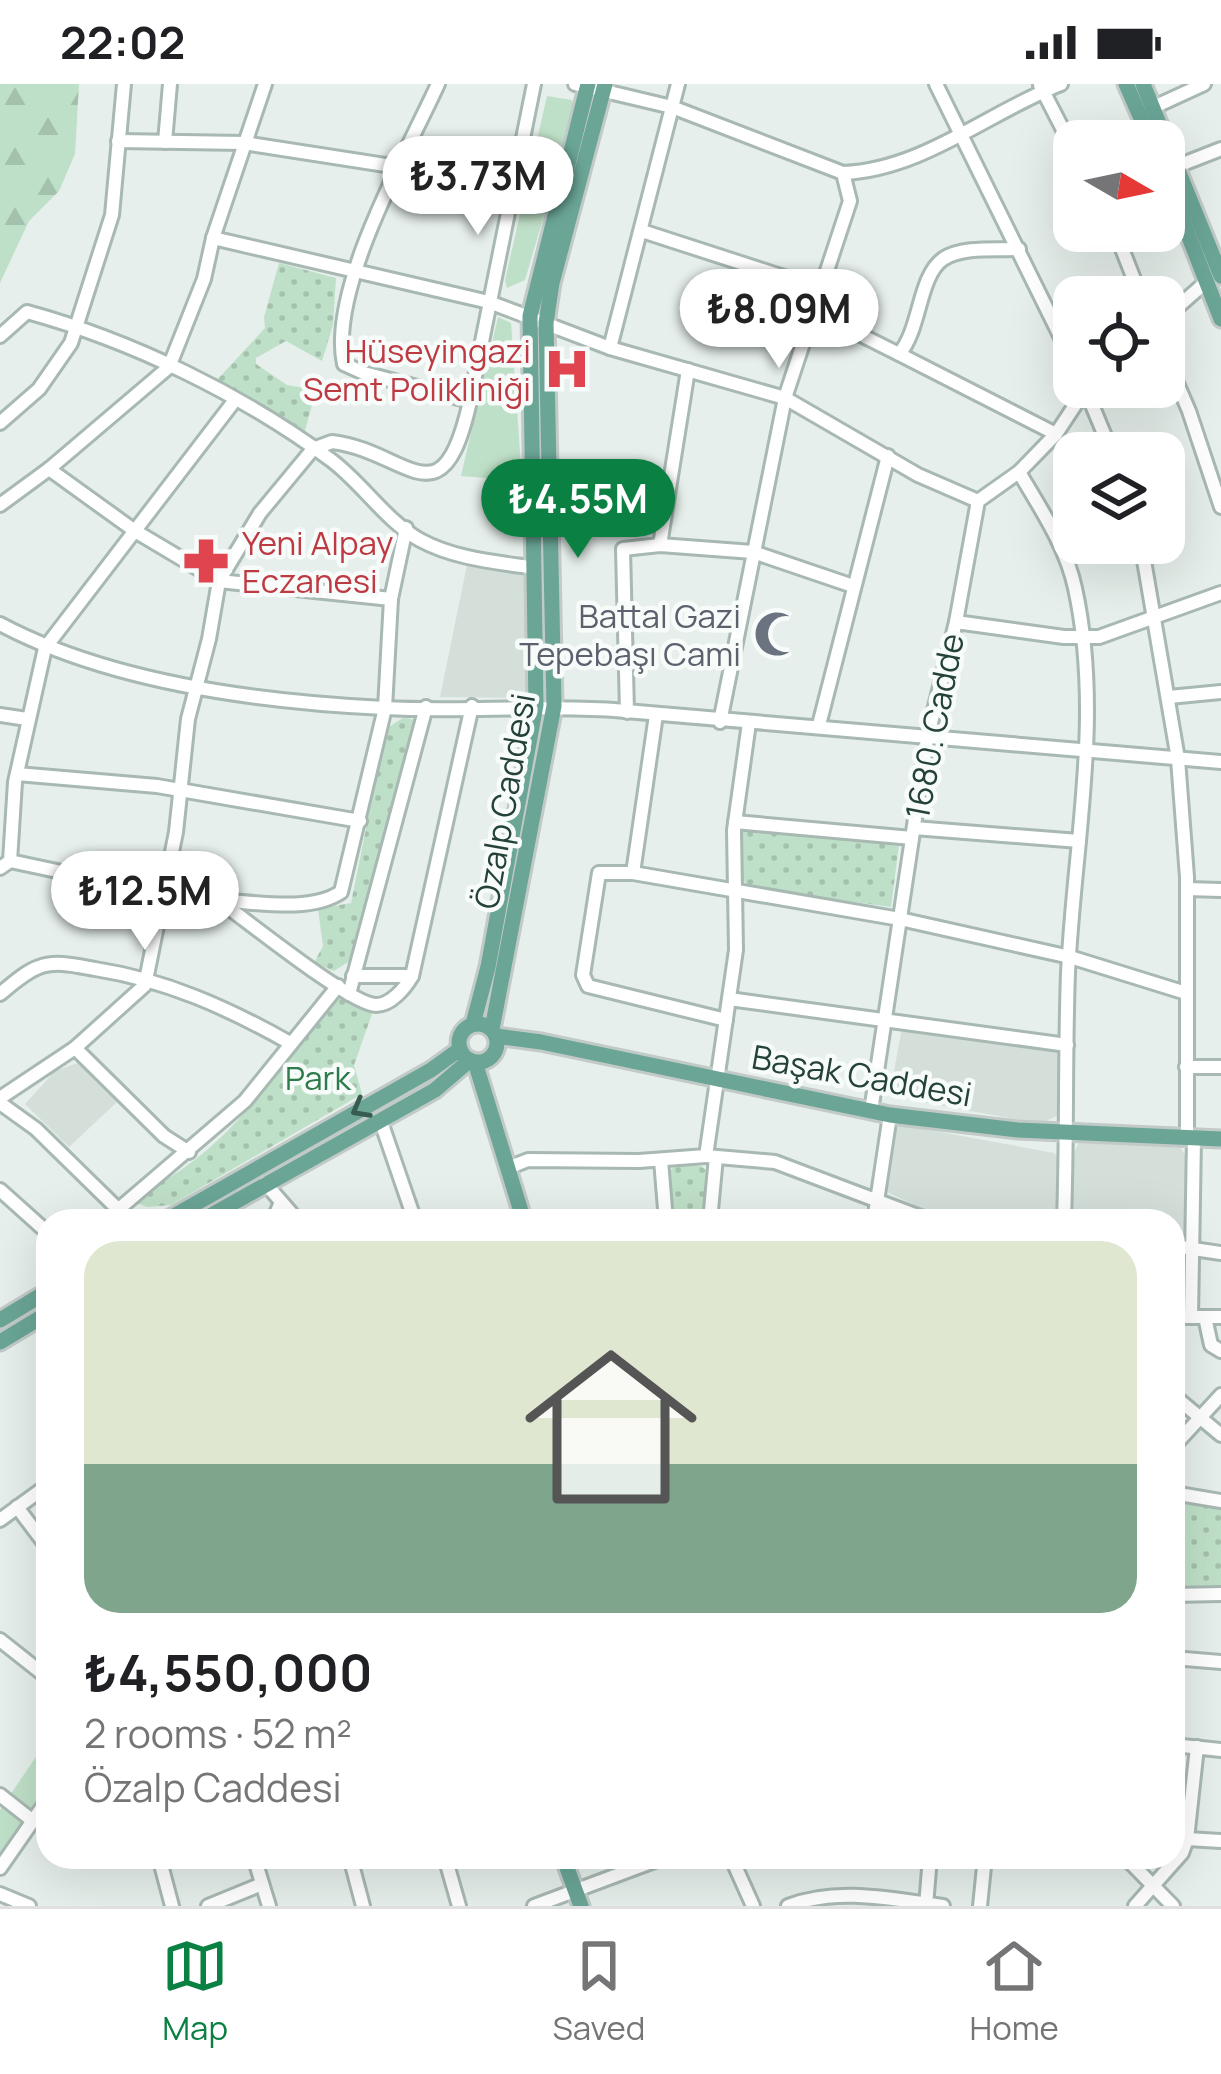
<!DOCTYPE html>
<html lang="en">
<head>
<meta charset="utf-8">
<style>
	:root { --surface:#fff; --page:#f2f2f2; --text:#202124; --muted:#757577; --line:#e0e0e0; --accent:#0b8043 }
	body { margin:0; font-family:Manrope,sans-serif; background:var(--page); color:var(--text); height:100vh; display:flex; flex-direction:column; font-size:45px; white-space:nowrap }
	* { box-sizing:border-box; margin:0 }
	p { font-size:39px; color:var(--muted) }
	.icon { flex:none; width:66px; height:66px; fill:none; stroke:currentColor; stroke-width:2; stroke-linecap:round; stroke-linejoin:round }
	.map { position:relative; flex:1; overflow:hidden }
	.panel { position:absolute; left:36px; top:1125px; width:1149px; height:660px; display:flex; flex-direction:column; background:var(--surface); border-radius:36px; box-shadow:0 12px 48px #0002 }
	.panel>* { flex:none }
	.needle { width:78px; rotate:99deg }
	.tools { position:absolute; left:1053px; top:36px; display:grid; gap:24px }
	.tools a { display:grid; place-items:center; width:132px; height:132px; border-radius:24px; background:var(--surface); box-shadow:0 12px 48px #0002; font-size:60px }
	.price { position:absolute; translate:-50% -102px; padding:0 27px; border-radius:42px; background:#fff; color:#222; font-size:39px; line-height:78px; filter:drop-shadow(0 3px 6px #0008) }
	.price::after { content:''; position:absolute; left:50%; top:72px; width:36px; height:27px; margin-left:-18px; background:inherit; clip-path:polygon(0 0,100% 0,50% 100%) }
	.price.active { background:var(--accent); color:#fff }
	ul { padding:0; list-style:none }
	li { display:grid; align-content:center; gap:24px; height:636px; padding:0 48px }
	li+li { border-top:3px solid var(--line) }
	li span { display:grid; place-items:center; height:372px; border-radius:36px; color:#555 }
	li>.icon { margin-inline-start:auto }
	span .icon { width:216px; height:216px; fill:#fffc; stroke-width:1 }
	li b { font-size:51px }
	.status { display:flex; justify-content:space-between; align-items:center; height:84px; padding:0 60px; background:var(--surface); direction:ltr }
	.status svg { height:33px; fill:currentColor }
	.dock { display:flex; justify-content:space-around; align-items:center; height:168px; border-top:3px solid var(--line); background:var(--surface); font-size:33px; color:var(--muted) }
	.dock a { display:grid; justify-items:center; gap:6px }
	.dock .active { color:var(--accent) }
	.map>svg:first-child { display:block }
</style>
</head>
<body>
<div class="status"><b>22:02</b><svg viewBox="0 0 49 12"><path d="M0 12V9h3v3zM5 12V6h3v6zM10 12V3h3v9zM15 12V0h3v12zM26 1h20v11H26zM47 4h2v5h-2z"/></svg></div>
<div class="map">
<svg width="1221" height="1822" viewBox="0 0 1221 1822">
	<defs>
		<pattern id="forest-firs" width="22" height="20" patternUnits="userSpaceOnUse" patternTransform="scale(3)"><rect width="22" height="20" fill="#bfe0c8"/><path d="M5 1l3.5 6h-7zM16 11l3.5 6h-7z" fill="#a4c1ad"/></pattern>
		<pattern id="park-dots" width="8" height="8" patternUnits="userSpaceOnUse" patternTransform="scale(3)"><rect width="8" height="8" fill="#bfe0c8"/><path d="M2 2h.1M6 6h.1" fill="none" stroke="#a4c1ad" stroke-width="1.8" stroke-linecap="round"/></pattern>
	</defs>
	<rect width="100%" height="100%" fill="#e6efeb"/>
	<g fill="#d4dfda">
		<path d="M467,481l61,8 3,125 -91,-1z"/>
		<path d="M908,943l150,21 2,66 -19,10 -146,-27 -4,-9 10,-55z"/>
		<path d="M78,979l39,39 -48,45 -44,-43 30,-33z"/>
		<path d="M902,1041l152,28 6,6 -2,62h-109l-62,-29 9,-64z"/>
		<path d="M1079,1059l101,4 5,8 1,84 -13,3v-21h-101l1,-66z"/>
	</g>
	<g fill="#bfe0c8">
		<path d="M547,12l25,4 3,11 -50,169 -18,8 -2,-8z"/>
		<path d="M498,233l13,6 11,158 -61,-5z"/>
		<path d="M48,1655v42l-48,76v-47z"/>
	</g>
	<path fill="url(#forest-firs)" d="M0,0h79l-4,70 -16,37 -30,30 -29,62z"/>
	<g fill="url(#park-dots)">
		<path d="M279,179l57,15 -3,47 -11,36 -36,-20 -30,17v6l31,21 29,5 -11,41 -90,-49 50,-54 -1,-11z"/>
		<path d="M404,633l14,4 -62,236 -22,14 -20,-8 9,-17 -5,-37 33,-6 35,-174z"/>
		<path d="M743,745l156,16 -8,62 -142,-19 -8,-11z"/>
		<path d="M338,910l34,20 -18,51 8,29 -191,111 -24,2 -12,-5 -1,-6c95,-41 141,-124 204,-202z"/>
		<path d="M675,1082h26l6,5 -2,50h-34l-4,-48z"/>
		<path d="M1173,1415l48,8v80l-48,-1z"/>
	</g>
	<g fill="none" stroke-linecap="round" stroke-linejoin="round">
		<g stroke="#a8b8b2" stroke-width="18">
			<g id="minor">
				<path d="M438,0c-32,70 -110,206 -94,280l20,9 106,28"/>
				<path d="M575,0l97,23 171,66 7,28 -65,197 -65,324"/>
				<path d="M936,0l138,280"/>
				<path d="M1040,1l34,66"/>
				<path d="M1154,23l50,-23"/>
				<path d="M118,57l126,2 270,42"/>
				<path d="M165,58l5,-58"/>
				<path d="M1170,85l51,-20"/>
				<path d="M843,89c79,-3 146,-61 218,-89"/>
				<path d="M642,147l179,58"/>
				<path d="M1115,147l26,66"/>
				<path d="M213,154l276,64 121,46 175,50 133,77 60,26"/>
				<path d="M815,228l84,42c22,-25 19,-77 44,-95 19,-13 54,-9 76,-10"/>
				<path d="M1164,235l42,-37"/>
				<path d="M0,252l27,-24c106,29 216,83 304,148 31,23 55,61 89,80 35,19 76,22 115,28"/>
				<path d="M610,264l68,-264"/>
				<path d="M1164,269l25,58 32,96"/>
				<path d="M899,270l157,80"/>
				<path d="M1085,304l27,65"/>
				<path d="M0,339l39,-34 32,-46 41,-128 12,-131"/>
				<path d="M49,385l86,62 84,50 172,18"/>
				<path d="M1019,388c21,36 47,74 56,116 28,128 -1,256 -7,385 -3,82 -1,165 -4,248"/>
				<path d="M0,421l49,-36 120,-102 35,-88 9,-41 52,-154"/>
				<path d="M1141,459l37,216 9,118v261"/>
				<path d="M660,461l28,-175"/>
				<path d="M956,538l108,15h35l122,-44"/>
				<path d="M0,540c109,58 260,78 384,84 77,4 153,-3 230,2l607,52"/>
				<path d="M1169,613l52,-5"/>
				<path d="M627,628l-4,-163 37,-4 93,7 100,34"/>
				<path d="M0,631l27,4"/>
				<path d="M819,641l69,-269"/>
				<path d="M17,690l140,12 203,35"/>
				<path d="M735,738l177,16"/>
				<path d="M914,744l165,13"/>
				<path d="M10,777l155,33 31,-1 22,7c27,19 133,105 158,105 15,0 29,-17 36,-29l60,-270"/>
				<path d="M0,784l10,-7 5,-79 30,-134 190,-248"/>
				<path d="M633,789l23,-158"/>
				<path d="M1187,805l34,1"/>
				<path d="M218,816c37,2 92,13 123,-8l44,-184 6,-109 15,-71"/>
				<path d="M353,892h59"/>
				<path d="M0,910c12,-10 25,-22 39,-27 17,-7 39,-1 56,2 71,11 133,39 195,74"/>
				<path d="M349,910l77,-287"/>
				<path d="M729,915l338,46"/>
				<path d="M726,936l-138,-34 -5,-11 16,-102h34l267,46 170,38 116,36"/>
				<path d="M75,964l89,88 25,16"/>
				<path d="M1186,983h35"/>
				<path d="M0,1014l75,-50 70,-63 31,-153 12,-113 21,-80 10,-58 41,-68 53,-64 19,-7c76,9 110,85 138,-41l64,-317"/>
				<path d="M0,1019l36,26 94,92"/>
				<path d="M871,1027l56,-372 29,-117 22,-121 41,-29 37,-38 31,-47"/>
				<path d="M380,1035l35,102"/>
				<path d="M706,1072l69,6 156,59"/>
				<path d="M661,1076l5,61"/>
				<path d="M508,1084l20,-8 111,1 67,-5 30,-206 -2,-120 15,-107"/>
				<path d="M265,1099l33,38"/>
				<path d="M0,1106l48,43"/>
				<path d="M120,1124l125,-107 93,-115"/>
				<path d="M273,1137l8,-19"/>
				<path d="M710,1137l6,-64"/>
				<path d="M874,1137l16,-106"/>
				<path d="M1173,1162l48,7"/>
				<path d="M1173,1233h48"/>
				<path d="M1191,1233l3,-179"/>
				<path d="M1205,1233l6,28 10,6"/>
				<path d="M1173,1311l48,40"/>
				<path d="M1173,1363l48,-52"/>
				<path d="M1173,1409l48,8"/>
				<path d="M17,1423l31,41"/>
				<path d="M0,1436l48,-35"/>
				<path d="M1173,1511l48,-1"/>
				<path d="M0,1556l48,38"/>
				<path d="M1173,1574l48,4"/>
				<path d="M1173,1661l48,5"/>
				<path d="M0,1711l33,26"/>
				<path d="M1187,1755l34,2"/>
				<path d="M159,1773l13,49"/>
				<path d="M254,1773l15,49"/>
				<path d="M350,1773l13,49"/>
				<path d="M445,1773l14,49"/>
				<path d="M731,1773l22,49"/>
				<path d="M1125,1773l48,49"/>
				<path d="M0,1784l48,-69"/>
				<path d="M0,1810l29,12"/>
				<path d="M208,1822l54,-22"/>
				<path d="M534,1822l131,-49"/>
				<path d="M788,1822c49,-19 103,-7 155,0"/>
				<path d="M926,1822l4,-49"/>
				<path d="M980,1822l5,-49"/>
				<path d="M1135,1822l47,-53 5,-14 10,-92"/>
			</g>
		</g>
		<g stroke="#c2cac8" stroke-width="21">
			<g id="major">
				<path d="M1126,0l25,57"/>
				<path d="M1143,0l78,192"/>
				<path d="M1164,89l57,146"/>
				<circle cx="478" cy="959" r="19"/>
				<path d="M473,940l15,-57 48,-262 -6,-389 58,-232"/>
				<path d="M492,945l62,-323 -8,-383 6,-40 53,-199"/>
				<path d="M496,952l45,6 349,73 128,15 203,9"/>
				<path d="M475,978l49,159"/>
				<path d="M165,1137l266,-151 29,-21"/>
				<path d="M201,1137l234,-131 35,-30"/>
				<path d="M0,1236l48,-29"/>
				<path d="M0,1258l48,-29"/>
				<path d="M563,1773l18,49"/>
			</g>
		</g>
		<use href="#minor" stroke="#fff" stroke-width="12"/>
		<use href="#major" stroke="#6aa596" stroke-width="15"/>
	</g>
	<defs><path id="oneway-chevron" d="M-2-3.5L2.5 0L-2 3.5" fill="none" stroke-width="1.6" stroke-linecap="round" stroke-linejoin="round" transform="scale(3)"/></defs>
	<use stroke="#365b51" href="#oneway-chevron" transform="translate(360 1025) rotate(151)"/>
	<defs>
		<g id="hospital-bare" transform="scale(3.6)"><path d="M-5-5h3v3.5h4V-5h3V5h-3V1.5h-4V5h-3Z" fill="#e0444e" stroke="#f7fbf9" stroke-width="2.5" paint-order="stroke"/></g>
		<g id="pharmacy-bare" transform="scale(3.6)"><path d="M-2-6h4v4h4v4h-4v4h-4v-4h-4v-4h4Z" fill="#e0444e" stroke="#f7fbf9" stroke-width="2.5" paint-order="stroke"/></g>
		<g id="mosque-bare" transform="scale(3.6)"><path d="M3.5-4.9A6 6 0 1 0 3.5 4.9A5 5 0 1 1 3.5-4.9Z" fill="#6b7280" stroke="#f7fbf9" stroke-width="2.5" paint-order="stroke"/></g>
	</defs>
	<g fill-rule="evenodd">
		<use href="#hospital-bare" x="567" y="285"/>
		<use href="#pharmacy-bare" x="206" y="477"/>
		<use href="#mosque-bare" x="777" y="550"/>
	</g>
	<g text-anchor="middle" dominant-baseline="central" stroke-width="9" stroke-linejoin="round" paint-order="stroke">
		<g font-size="33" fill="#be3a42" stroke="#f7fbf9" text-anchor="end">
			<text x="531" y="266">Hüseyingazi<tspan x="531" dy="38">Semt Polikliniği</tspan></text>
			<text x="242" y="458" text-anchor="start">Yeni Alpay<tspan x="242" dy="38">Eczanesi</tspan></text>
		</g>
		<g font-size="33" fill="#5b616d" stroke="#f7fbf9" text-anchor="end">
			<text x="741" y="531">Battal Gazi<tspan x="741" dy="38">Tepebaşı Cami</tspan></text>
		</g>
		<g font-size="33" fill="#24423a" stroke="#f7fbf9">
			<text transform="translate(934 642) rotate(-79)">1680. Cadde</text>
			<text transform="translate(504 717) rotate(-80)">Özalp Caddesi</text>
			<text transform="translate(862 991) rotate(10)">Başak Caddesi</text>
		</g>
		<g font-size="33" fill="#2d7a4b" stroke="#f7fbf9">
			<text x="318" y="993">Park</text>
		</g>
	</g>
</svg>
<div class="tools">
<a><svg class="needle" viewBox="-14 -14 28 28"><path d="M0-13l5 13h-10z" fill="#e53935"/><path d="M0 13l5-13h-10z" fill="#757577"/></svg></a>
<a><svg class="icon" aria-label="locate" viewBox="0 0 24 24"><circle cx="12" cy="12" r="6"/><path d="M12 2v4M12 18v4M2 12h4M18 12h4"/></svg></a>
<a><svg class="icon" aria-label="layers" viewBox="0 0 24 24"><path d="M12 4l9 5-9 5-9-5zM3 14l9 5 9-5"/></svg></a>
</div>
<b class="price" style="left:478px;top:154px">₺3.73M</b>
<b class="price" style="left:779px;top:287px">₺8.09M</b>
<b class="price active" style="left:578px;top:477px">₺4.55M</b>
<b class="price" style="left:145px;top:869px">₺12.5M</b>
<section class="panel">
<ul>
<li><span style="background:linear-gradient(#dfe7d0 60%,#7fa58c 0)"><svg class="icon" aria-label="home" viewBox="0 0 24 24"><path d="M3 11l9-7 9 7M6 9v11h12V9"/></svg></span><div><b>₺4,550,000</b><p>2 rooms · 52 m²</p><p>Özalp Caddesi</p></div></li>
</ul>
</section>
</div>
<nav class="dock">
<a class="active"><svg class="icon" aria-label="map" viewBox="0 0 24 24"><path d="M3 6l6-2 6 2 6-2v14l-6 2-6-2-6 2zM9 4v14M15 6v14"/></svg>Map</a>
<a><svg class="icon" aria-label="saved" viewBox="0 0 24 24"><path d="M7 4h10v16l-5-4-5 4z"/></svg>Saved</a>
<a><svg class="icon" aria-label="home" viewBox="0 0 24 24"><path d="M3 11l9-7 9 7M6 9v11h12V9"/></svg>Home</a>
</nav>
</body>
</html>
